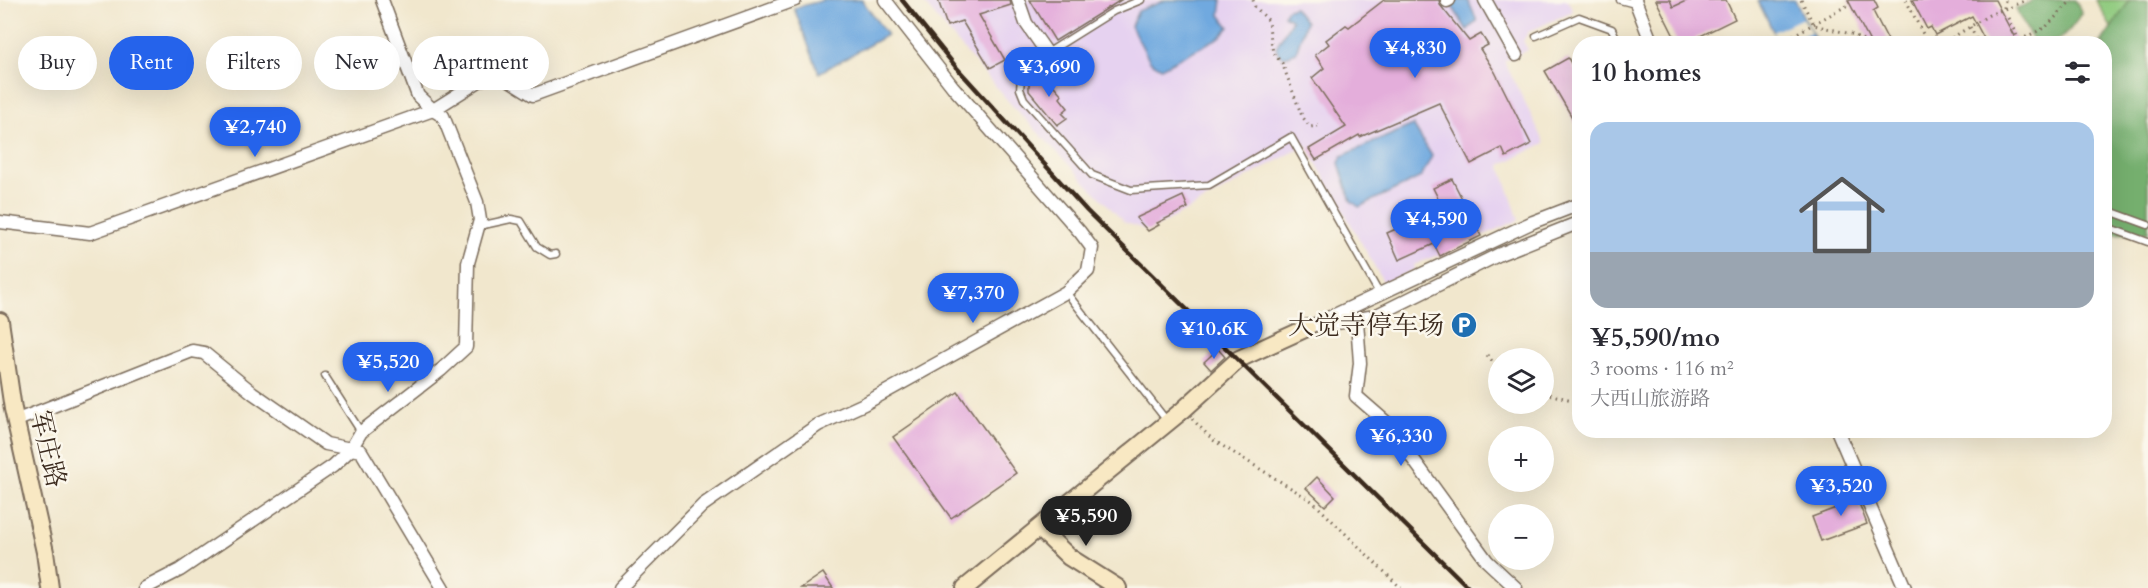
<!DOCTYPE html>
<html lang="en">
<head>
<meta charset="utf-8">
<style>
	:root { --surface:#fff; --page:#f7f7f7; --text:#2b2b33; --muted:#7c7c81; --line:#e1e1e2; --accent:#2563eb }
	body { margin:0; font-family:Cardo,"Noto Serif SC",serif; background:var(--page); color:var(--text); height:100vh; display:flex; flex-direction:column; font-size:22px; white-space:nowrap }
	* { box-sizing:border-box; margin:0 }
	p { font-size:20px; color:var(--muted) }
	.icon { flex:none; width:33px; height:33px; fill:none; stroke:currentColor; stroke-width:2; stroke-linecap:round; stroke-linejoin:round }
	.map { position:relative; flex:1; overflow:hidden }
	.drawer { position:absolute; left:1572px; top:36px; width:540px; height:402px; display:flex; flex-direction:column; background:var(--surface); border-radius:24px; box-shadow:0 6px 24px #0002 }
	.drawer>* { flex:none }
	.top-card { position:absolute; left:18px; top:36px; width:570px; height:54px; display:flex; gap:12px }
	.fabs { position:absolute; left:1488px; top:348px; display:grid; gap:12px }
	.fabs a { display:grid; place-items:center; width:66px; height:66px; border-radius:50%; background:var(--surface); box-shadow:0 6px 24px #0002; font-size:30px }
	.price { position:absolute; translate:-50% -51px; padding:0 14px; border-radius:21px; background:var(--accent); color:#fff; font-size:20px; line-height:39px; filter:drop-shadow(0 2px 3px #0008) }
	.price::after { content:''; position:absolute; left:50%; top:36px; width:18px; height:14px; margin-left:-9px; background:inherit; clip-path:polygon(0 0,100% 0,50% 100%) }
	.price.active { background:#222; color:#fff }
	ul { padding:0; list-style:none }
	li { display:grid; align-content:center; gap:12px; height:318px; padding:0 18px }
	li+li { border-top:2px solid var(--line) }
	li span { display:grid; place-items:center; height:186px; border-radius:18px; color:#555 }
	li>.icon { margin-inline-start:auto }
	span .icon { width:108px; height:108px; fill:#fffc; stroke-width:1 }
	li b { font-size:26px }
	h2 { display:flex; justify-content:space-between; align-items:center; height:72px; padding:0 18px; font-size:26px }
	.pill { padding:0 21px; border-radius:27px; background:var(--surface); box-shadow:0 6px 24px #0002; font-size:21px; line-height:54px }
	.pill.active { background:var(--accent); color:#fff }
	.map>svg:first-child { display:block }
</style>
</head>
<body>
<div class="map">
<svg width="2148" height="588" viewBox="0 0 2148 588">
	<rect width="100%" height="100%" fill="#fbf7ec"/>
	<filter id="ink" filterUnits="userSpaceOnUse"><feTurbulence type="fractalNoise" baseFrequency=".0167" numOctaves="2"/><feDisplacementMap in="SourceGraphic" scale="12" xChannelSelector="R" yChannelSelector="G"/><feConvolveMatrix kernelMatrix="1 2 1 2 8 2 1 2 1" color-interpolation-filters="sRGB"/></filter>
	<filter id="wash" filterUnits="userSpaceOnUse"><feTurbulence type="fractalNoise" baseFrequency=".008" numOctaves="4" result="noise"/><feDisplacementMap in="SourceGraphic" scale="24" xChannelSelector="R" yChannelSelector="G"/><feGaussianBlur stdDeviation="1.35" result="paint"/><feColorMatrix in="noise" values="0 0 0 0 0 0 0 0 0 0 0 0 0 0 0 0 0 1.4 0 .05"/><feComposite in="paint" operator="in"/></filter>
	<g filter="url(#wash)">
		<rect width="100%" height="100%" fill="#f1e7cd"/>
		<path fill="#e6d2f0" d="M921,0h647l5,11 -45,21 -5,9 5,9 -24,11 41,82 -45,22 19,55 -105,45 1,4 -31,14 -78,-138 -157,86 -25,-9 -115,-120z"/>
		<path fill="#90cb7f" stroke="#667a4e" stroke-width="1.5" d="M2096,0h34l-18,29z"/>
		<g fill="#74af6e" stroke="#586c46" stroke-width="1.5">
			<path d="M2034,0h41l7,13c-15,22 -20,31 -48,30l-18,-34z"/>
			<path d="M2130,0h18v233l-43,1 -1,-190h-4z"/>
		</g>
		<g fill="#70a9df" stroke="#566a7e" stroke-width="1.5">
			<path d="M824,0h38l25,35 -68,38 -25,-65z"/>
			<path d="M1166,0h56l-2,15 9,12 -9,10 -59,31 -11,-7 -19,-35 7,-15z"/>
			<path d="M1448,0h20l9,21 -10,9z"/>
			<path d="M1795,0l22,43h-38l-21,-42z"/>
			<path d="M1294,7l12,15 -10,30 -11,5 -6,-2 -3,-8 16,-27 -8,-5 2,-5z"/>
			<path d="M1413,125l19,31 -11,21 -62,30 -8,-6 -12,-38 3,-7z"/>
		</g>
		<path fill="#f1e7cd" d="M1803,18l8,14 -25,11h-7l-6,-11z"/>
		<g id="blocks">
			<g fill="#e4aedb">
				<path d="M938,0h72l1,5 -32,10 26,45 -15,8 -28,-47 -15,5z"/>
				<path d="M1030,0h91l-66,41z"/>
				<path d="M1384,0h55l1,5 29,36 12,-7 7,11 -8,4 15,23 36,72 -25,13 -4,-9 -31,16 -32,-61 -79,34 -1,-2 -43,25 -7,-11 37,-22 -34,-49 12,-10 -9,-13 14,-11 -3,-4 20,-15 3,2z"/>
				<path d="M1656,0h14l3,7 15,-7h38l9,19 -41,20 2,5h-18z"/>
				<path d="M1848,0h26l4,8 -5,3 17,33h-19z"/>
				<path d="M1912,0h83l23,44h-31l-15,-28 -37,19 -4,-8 -4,2z"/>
				<path d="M1568,58l12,20v53l-35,-60z"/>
				<path d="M1039,76l9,3 14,16 -2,3 8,10 -6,5 5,5 -10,7 -28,-34v-8z"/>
				<path d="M1452,179l29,57 -41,20 -6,-12 -35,16 -12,-27 18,-8 1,4 38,-19 -11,-22z"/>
				<path d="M1183,196l5,12 -31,15 2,2 -11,6 -12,-13z"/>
				<path d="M1218,349l7,8 -14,13 -7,-8z"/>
				<path d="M958,392l58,81 -65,45 -58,-81z"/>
				<path d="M1317,477l18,19 -10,10 -19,-18z"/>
				<path d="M1853,488l14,36 -46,17 -9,-24 32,-12 -5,-12z"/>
				<path d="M823,573l10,15h-32z"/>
			</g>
		</g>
	</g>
	<g filter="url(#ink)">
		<use href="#blocks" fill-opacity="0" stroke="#7b6c5b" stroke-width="1.5"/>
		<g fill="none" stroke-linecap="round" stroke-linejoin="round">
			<g stroke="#7b6c5b" stroke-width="9">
				<g id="lane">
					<path d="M1141,0l-27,11 -83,52 -10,16 -1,10 4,10 68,76 39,15 78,-5 82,-48 88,156"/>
					<path d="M1620,0l15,4"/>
					<path d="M1536,36l43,-19 33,12 7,15"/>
					<path d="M2104,209l44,16"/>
					<path d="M479,226l32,-7 10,2 16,26 13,8 6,-1"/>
					<path d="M2104,226l44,16"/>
					<path d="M1066,292l101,129"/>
					<path d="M325,376l36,56"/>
				</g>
			</g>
			<g stroke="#7b6c5b" stroke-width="15">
				<g id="street">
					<path d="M1018,0l8,23 21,30"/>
					<path d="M1485,0l31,55"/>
					<path d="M1635,0l17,44"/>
					<path d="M1447,1l2,-1"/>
					<path d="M0,222l90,11 343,-123 -15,-14 -36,-96"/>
					<path d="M1357,321l3,42 -4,33 31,27 100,138 29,27"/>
					<path d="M1320,326l55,-10 125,-62 80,-32"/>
					<path d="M1307,328l226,-106 47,-18"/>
					<path d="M15,421l177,-70 12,2 49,40 73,51 35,7 82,137"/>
					<path d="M1837,430l68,158"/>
					<path d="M145,588l35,-18 153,-104 18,-17 10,-17 80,-62 25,-23 2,-84 12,-43 -3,-18 -34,-86 -10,-6 62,-39 38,24 262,-95"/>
					<path d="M620,588l83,-83 115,-80 46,-21 202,-112 22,-21 4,-23 -12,-16 -127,-145 -68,-87"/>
				</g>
			</g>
			<g stroke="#7b6c5b" stroke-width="20">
				<g id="secondary">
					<path d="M0,321l13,88 32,143 5,36"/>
					<path d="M1039,528l30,29 49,31"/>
					<path d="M965,588l218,-178 56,-51 68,-31"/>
				</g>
			</g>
			<g stroke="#7b6c5b" stroke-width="3" stroke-dasharray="1.5 4.5" stroke-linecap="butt">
				<path d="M1253,0l2,7 13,13 5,33 9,10 20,53 8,11 8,-1"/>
				<path d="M1801,0l13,25 37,9 21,10"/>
				<path d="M1906,0l22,44"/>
				<path d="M2004,8l1,-8"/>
				<path d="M2008,18l13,26"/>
				<path d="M1970,27l9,17"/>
				<path d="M2020,40l26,-13 26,-27"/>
				<path d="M1777,44l73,-40"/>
				<path d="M1942,44l47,-29 38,-15"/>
				<path d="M1487,355l11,13"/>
				<path d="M1544,393l36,9"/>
				<path d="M1192,419l21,21 99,61 89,87"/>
			</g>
			<use href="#lane" stroke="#fff" stroke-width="6"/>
			<use href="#street" stroke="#fff" stroke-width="12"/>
			<use href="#secondary" stroke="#f8e8c3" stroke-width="16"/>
			<path stroke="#3b2a1e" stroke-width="4.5" d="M902,0l54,67 131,144 382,377"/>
		</g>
	</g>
	<defs>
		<g id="parking-disc" transform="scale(1.35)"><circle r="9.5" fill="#1f6fb2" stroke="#fbf7ec"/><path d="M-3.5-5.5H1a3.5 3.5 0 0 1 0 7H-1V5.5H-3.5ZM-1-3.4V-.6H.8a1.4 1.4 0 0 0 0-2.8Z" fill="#fff"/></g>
	</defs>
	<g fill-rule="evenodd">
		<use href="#parking-disc" x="1464" y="325"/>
	</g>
	<g text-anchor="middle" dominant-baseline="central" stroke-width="5" stroke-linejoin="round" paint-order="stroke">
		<g font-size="26" fill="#3b2a1e" stroke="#fbf7ec" text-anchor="end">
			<text x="1444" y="325">大觉寺停车场</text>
		</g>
		<g font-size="26" fill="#3b2a1e" stroke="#fbf7ec">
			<text transform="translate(48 449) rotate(77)">军庄路</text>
		</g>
	</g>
</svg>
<div class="fabs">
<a><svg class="icon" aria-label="layers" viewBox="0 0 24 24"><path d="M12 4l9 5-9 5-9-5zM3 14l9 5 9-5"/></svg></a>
<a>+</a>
<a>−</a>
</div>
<b class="price" style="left:1415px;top:79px">¥4,830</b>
<b class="price" style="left:1049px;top:98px">¥3,690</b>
<b class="price" style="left:255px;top:158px">¥2,740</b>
<b class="price" style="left:1436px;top:250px">¥4,590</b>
<b class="price" style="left:973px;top:324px">¥7,370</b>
<b class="price" style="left:1214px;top:360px">¥10.6K</b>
<b class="price" style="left:388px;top:393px">¥5,520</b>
<b class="price" style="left:1401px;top:467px">¥6,330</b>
<b class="price" style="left:1841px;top:517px">¥3,520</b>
<b class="price active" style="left:1086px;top:547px">¥5,590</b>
<div class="top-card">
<a class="pill">Buy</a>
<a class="pill active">Rent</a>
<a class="pill">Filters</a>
<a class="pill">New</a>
<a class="pill">Apartment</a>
</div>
<section class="drawer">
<h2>10 homes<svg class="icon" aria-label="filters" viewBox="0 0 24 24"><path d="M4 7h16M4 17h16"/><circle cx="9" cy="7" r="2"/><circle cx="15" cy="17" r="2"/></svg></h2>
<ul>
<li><span style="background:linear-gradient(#a9c7e8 70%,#9aa5b1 0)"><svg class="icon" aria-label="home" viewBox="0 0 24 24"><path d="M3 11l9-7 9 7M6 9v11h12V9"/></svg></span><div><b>¥5,590/mo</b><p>3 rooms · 116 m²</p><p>大西山旅游路</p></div></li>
</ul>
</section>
</div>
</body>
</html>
